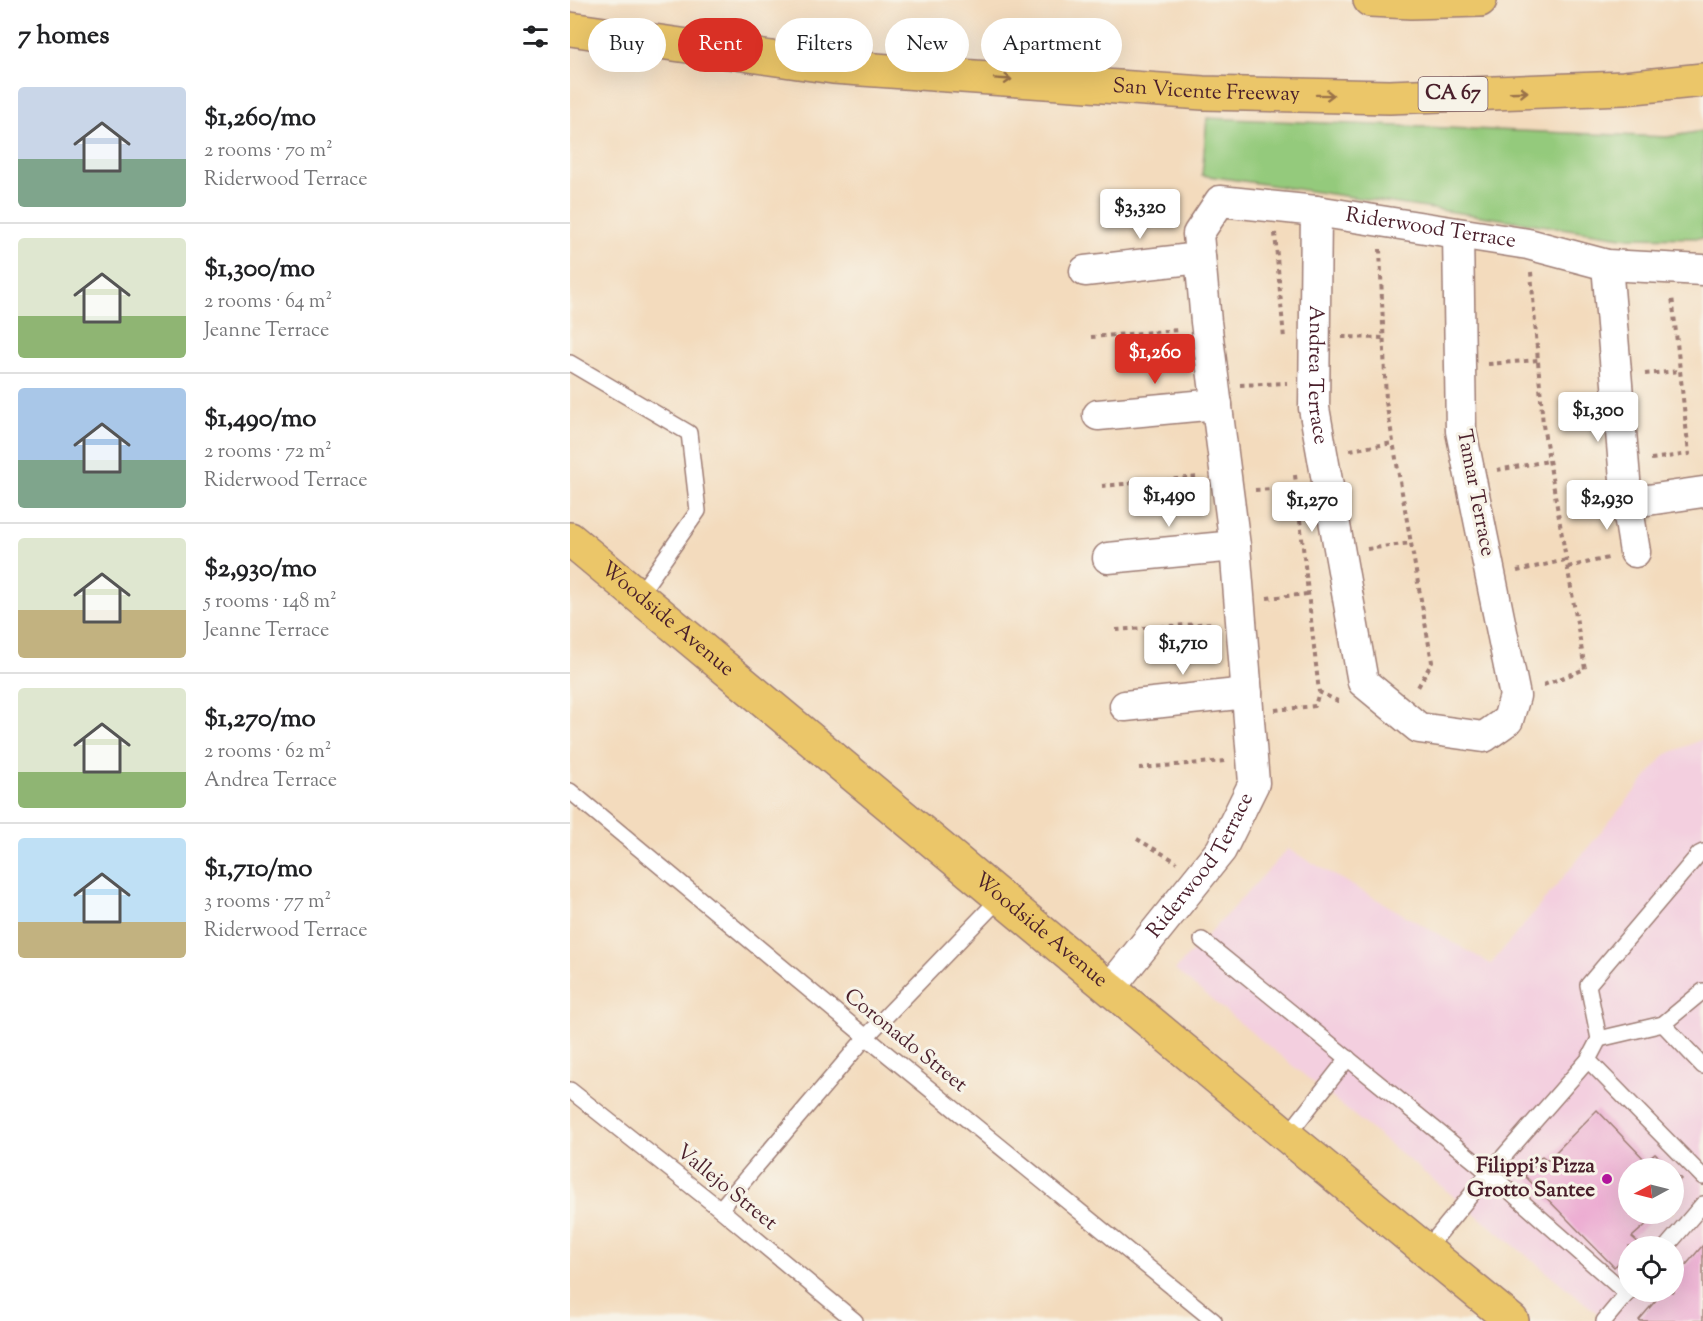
<!DOCTYPE html>
<html lang="en">
<head>
<meta charset="utf-8">
<style>
	:root { --surface:#fff; --page:#f6f6f6; --text:#202124; --muted:#757577; --line:#e0e0e0; --accent:#d93025 }
	body { margin:0; font-family:"Sorts Mill Goudy",serif; background:var(--page); color:var(--text); height:100vh; display:flex; flex-direction:column; font-size:22px; white-space:nowrap }
	* { box-sizing:border-box; margin:0 }
	p { font-size:20px; color:var(--muted) }
	.icon { flex:none; width:33px; height:33px; fill:none; stroke:currentColor; stroke-width:2; stroke-linecap:round; stroke-linejoin:round }
	.map { position:relative; flex:1; overflow:hidden }
	.side { display:flex; flex-direction:column; background:var(--surface); width:570px }
	.side>* { flex:none }
	.hud { position:absolute; left:18px; top:18px; width:570px; height:54px; display:flex; gap:12px }
	.needle { width:39px; rotate:263deg }
	.fabs { position:absolute; left:1048px; top:1158px; display:grid; gap:12px }
	.fabs a { display:grid; place-items:center; width:66px; height:66px; border-radius:50%; background:var(--surface); box-shadow:0 6px 24px #0002; font-size:30px }
	.price { position:absolute; translate:-50% -51px; padding:0 14px; border-radius:6px; background:#fff; color:#222; font-size:20px; line-height:39px; filter:drop-shadow(0 2px 3px #0008) }
	.price::after { content:''; position:absolute; left:50%; top:36px; width:18px; height:14px; margin-left:-9px; background:inherit; clip-path:polygon(0 0,100% 0,50% 100%) }
	.price.active { background:var(--accent); color:#fff }
	ul { padding:0; list-style:none }
	li { display:flex; align-items:center; gap:18px; height:150px; padding:0 18px }
	li+li { border-top:2px solid var(--line) }
	li span { display:grid; place-items:center; flex:none; width:168px; height:120px; border-radius:6px; color:#555 }
	li>.icon { margin-inline-start:auto }
	span .icon { width:72px; height:72px; fill:#fffc; stroke-width:1 }
	li b { font-size:26px }
	h2 { display:flex; justify-content:space-between; align-items:center; height:72px; padding:0 18px; font-size:26px }
	.pill { padding:0 21px; border-radius:27px; background:var(--surface); box-shadow:0 6px 24px #0002; font-size:21px; line-height:54px }
	.pill.active { background:var(--accent); color:#fff }
	main { display:flex; flex:1; min-height:0 }
	.map>svg:first-child { display:block }
</style>
</head>
<body>
<main>
<section class="side">
<h2>7 homes<svg class="icon" aria-label="filters" viewBox="0 0 24 24"><path d="M4 7h16M4 17h16"/><circle cx="9" cy="7" r="2"/><circle cx="15" cy="17" r="2"/></svg></h2>
<ul>
<li><span style="background:linear-gradient(#c9d6e8 60%,#7fa58c 0)"><svg class="icon" aria-label="home" viewBox="0 0 24 24"><path d="M3 11l9-7 9 7M6 9v11h12V9"/></svg></span><div><b>$1,260/mo</b><p>2 rooms · 70 m²</p><p>Riderwood Terrace</p></div></li>
<li><span style="background:linear-gradient(#dfe7d0 65%,#8fb573 0)"><svg class="icon" aria-label="home" viewBox="0 0 24 24"><path d="M3 11l9-7 9 7M6 9v11h12V9"/></svg></span><div><b>$1,300/mo</b><p>2 rooms · 64 m²</p><p>Jeanne Terrace</p></div></li>
<li><span style="background:linear-gradient(#a9c7e8 60%,#7fa58c 0)"><svg class="icon" aria-label="home" viewBox="0 0 24 24"><path d="M3 11l9-7 9 7M6 9v11h12V9"/></svg></span><div><b>$1,490/mo</b><p>2 rooms · 72 m²</p><p>Riderwood Terrace</p></div></li>
<li><span style="background:linear-gradient(#dfe7d0 60%,#c2b280 0)"><svg class="icon" aria-label="home" viewBox="0 0 24 24"><path d="M3 11l9-7 9 7M6 9v11h12V9"/></svg></span><div><b>$2,930/mo</b><p>5 rooms · 148 m²</p><p>Jeanne Terrace</p></div></li>
<li><span style="background:linear-gradient(#dfe7d0 70%,#8fb573 0)"><svg class="icon" aria-label="home" viewBox="0 0 24 24"><path d="M3 11l9-7 9 7M6 9v11h12V9"/></svg></span><div><b>$1,270/mo</b><p>2 rooms · 62 m²</p><p>Andrea Terrace</p></div></li>
<li><span style="background:linear-gradient(#bfe0f5 70%,#c2b280 0)"><svg class="icon" aria-label="home" viewBox="0 0 24 24"><path d="M3 11l9-7 9 7M6 9v11h12V9"/></svg></span><div><b>$1,710/mo</b><p>3 rooms · 77 m²</p><p>Riderwood Terrace</p></div></li>
</ul>
</section>
<div class="map">
<svg width="1133" height="1321" viewBox="0 0 1133 1321">
	<rect width="100%" height="100%" fill="#f7f3e8"/>
	<filter id="ink" filterUnits="userSpaceOnUse"><feTurbulence type="fractalNoise" baseFrequency=".0167" numOctaves="2"/><feDisplacementMap in="SourceGraphic" scale="12" xChannelSelector="R" yChannelSelector="G"/><feConvolveMatrix kernelMatrix="1 2 1 2 8 2 1 2 1" color-interpolation-filters="sRGB"/></filter>
	<filter id="wash" filterUnits="userSpaceOnUse"><feTurbulence type="fractalNoise" baseFrequency=".008" numOctaves="4" result="noise"/><feDisplacementMap in="SourceGraphic" scale="24" xChannelSelector="R" yChannelSelector="G"/><feGaussianBlur stdDeviation="1.35" result="paint"/><feColorMatrix in="noise" values="0 0 0 0 0 0 0 0 0 0 0 0 0 0 0 0 0 1.4 0 .05"/><feComposite in="paint" operator="in"/></filter>
	<g filter="url(#wash)">
		<rect width="100%" height="100%" fill="#f3dbbd"/>
		<path fill="#f3cfdf" fill-rule="evenodd" d="M1133,739v582h-96l-432,-351 113,-121 203,115 174,-209zM1059,1168h45v46h-45zM1059,1246h45v46h-45z"/>
		<path fill="#94ca7c" stroke="#6f7454" stroke-width="1.5" d="M637,118l460,19 36,-6v107l-81,-1 -420,-62z"/>
		<g id="blocks">
			<g fill="#ecabd2">
				<path d="M1027,1110l49,51 9,-7 15,14h-41v46h29l-26,23 8,7 -3,2h-8v8l-15,13 -89,-91 17,-20 6,4z"/>
				<path d="M1104,1172l7,7 -7,6z"/>
				<path d="M1133,1245v76h-62l-2,-1 24,-28h11v-13z"/>
			</g>
		</g>
	</g>
	<g filter="url(#ink)">
		<use href="#blocks" fill-opacity="0" stroke="#9e7d74" stroke-width="1.5"/>
		<g fill="none" stroke-linecap="round" stroke-linejoin="round">
			<g stroke="#9e7d74" stroke-width="18">
				<g id="service">
					<path d="M0,363l119,70 9,78 -59,84"/>
					<path d="M0,791l296,246 348,284"/>
					<path d="M632,940l287,233 138,121"/>
					<path d="M1093,1024l40,42"/>
					<path d="M1029,1039l64,-15 40,-33"/>
					<path d="M1018,1060l115,117"/>
					<path d="M0,1090l150,119 135,112"/>
					<path d="M717,1136l61,-78"/>
					<path d="M150,1209l146,-172 135,-140"/>
					<path d="M1097,1246l36,-42"/>
					<path d="M855,1251l64,-78 99,-113 11,-21 -11,-54 111,-131 4,-2"/>
					<path d="M1034,1321l25,-30"/>
				</g>
			</g>
			<g stroke="#9e7d74" stroke-width="33">
				<g id="minor">
					<path id="s1" d="M746,211l-2,197 49,274 56,46 65,9 24,-17 7,-24 -54,-265 -3,-197"/>
					<path d="M1037,265l20,238 76,-11"/>
					<path d="M515,271l115,-13"/>
					<path d="M528,415l119,-11"/>
					<path d="M1057,503l8,49"/>
					<path d="M538,558l127,-12"/>
					<path d="M555,706l122,-13"/>
					<path id="s2" d="M540,988l111,-138 33,-67 -19,-237 -29,-224 -8,-88 22,-33 96,10 212,33 79,21 96,5"/>
				</g>
			</g>
			<g stroke="#9e7d74" stroke-width="36">
				<g id="primary">
					<path id="s3" d="M0,539l717,597 225,185"/>
				</g>
			</g>
			<g stroke="#9e7d74" stroke-width="36">
				<g id="motorway">
					<path d="M800,0l41,2 69,-2"/>
					<path id="s4" d="M0,29l263,38 370,26 186,4 235,-9 79,-8"/>
				</g>
			</g>
			<g stroke="#9e7d74" stroke-width="4" stroke-dasharray="4.5 4.5" stroke-linecap="butt">
				<path d="M705,233l9,106"/>
				<path d="M810,249l6,153 46,260 -15,27"/>
				<path d="M961,272l12,153 42,244 -44,17"/>
				<path d="M521,337l88,-7"/>
				<path d="M772,337l42,1"/>
				<path d="M918,364l50,-4"/>
				<path d="M1075,374l35,-3"/>
				<path d="M670,385l47,-2"/>
				<path d="M780,450l43,-7"/>
				<path d="M1081,459l38,-5 -17,-158"/>
				<path d="M927,470l52,-9"/>
				<path d="M725,475l24,217"/>
				<path d="M532,486l97,-9"/>
				<path d="M685,490l41,-2"/>
				<path d="M797,549l44,-6"/>
				<path d="M998,567l40,-9"/>
				<path d="M947,571l49,-11"/>
				<path d="M697,598l41,-4"/>
				<path d="M546,630l97,-7"/>
				<path d="M705,710l40,-4 4,-14 23,11"/>
				<path d="M569,768l86,-7"/>
				<path d="M567,839l40,23"/>
			</g>
			<use href="#service" stroke="#fff" stroke-width="15"/>
			<use href="#minor" stroke="#fff" stroke-width="30"/>
			<use href="#primary" stroke="#ebc669" stroke-width="33"/>
			<use href="#motorway" stroke="#ebc669" stroke-width="33"/>
		</g>
		<defs><path id="oneway-shaft" d="M-6 0H5M1.5-3L5.5 0L1.5 3" fill="none" stroke-width="1.6" stroke-linecap="round" stroke-linejoin="round" transform="scale(1.5)"/></defs>
		<g stroke="#9a724a">
			<use href="#oneway-shaft" transform="translate(433 79) rotate(4)"/>
			<use href="#oneway-shaft" transform="translate(949 92) rotate(-2)"/>
			<use href="#oneway-shaft" transform="translate(755 95) rotate(1)"/>
		</g>
	</g>
	<circle fill="#b5179e" stroke="#f7f3e8" stroke-width="2" cx="1037" cy="1179" r="6"/>
	<g text-anchor="middle" dominant-baseline="central" stroke-width="6" stroke-linejoin="round" paint-order="stroke">
		<rect fill="#f7f3e8" stroke="#7e5f64" stroke-width="1.5" x="848.5" y="77" width="69" height="34" rx="4.5"/>
		<g font-size="20" font-weight="bold" fill="#4a1f2b">
			<text x="883" y="94">CA 67</text>
		</g>
		<g font-size="21" fill="#4a1f2b" stroke="#f7f3e8">
			<text stroke="none"><textPath href="#s4" startOffset="640">San Vicente Freeway</textPath></text>
			<text stroke="none"><textPath href="#s2" startOffset="1056">Riderwood Terrace</textPath></text>
			<text stroke="none"><textPath href="#s1" startOffset="164">Andrea Terrace</textPath></text>
			<text transform="translate(905 493) rotate(79)">Tamar Terrace</text>
			<text stroke="none"><textPath href="#s3" startOffset="126">Woodside Avenue</textPath></text>
			<text stroke="none"><textPath href="#s2" startOffset="153">Riderwood Terrace</textPath></text>
			<text stroke="none"><textPath href="#s3" startOffset="612">Woodside Avenue</textPath></text>
			<text transform="translate(335 1041) rotate(39)">Coronado Street</text>
			<text transform="translate(156 1188) rotate(39)">Vallejo Street</text>
		</g>
		<g font-size="21" font-weight="bold" fill="#4a1f2b" stroke="#f7f3e8" text-anchor="end">
			<text x="1025" y="1167">Filippi's Pizza<tspan x="1025" dy="24">Grotto Santee</tspan></text>
		</g>
	</g>
</svg>
<div class="fabs">
<a><svg class="needle" viewBox="-14 -14 28 28"><path d="M0-13l5 13h-10z" fill="#e53935"/><path d="M0 13l5-13h-10z" fill="#757577"/></svg></a>
<a><svg class="icon" aria-label="locate" viewBox="0 0 24 24"><circle cx="12" cy="12" r="6"/><path d="M12 2v4M12 18v4M2 12h4M18 12h4"/></svg></a>
</div>
<b class="price" style="left:570px;top:240px">$3,320</b>
<b class="price active" style="left:585px;top:385px">$1,260</b>
<b class="price" style="left:1028px;top:443px">$1,300</b>
<b class="price" style="left:599px;top:528px">$1,490</b>
<b class="price" style="left:1037px;top:531px">$2,930</b>
<b class="price" style="left:742px;top:533px">$1,270</b>
<b class="price" style="left:613px;top:676px">$1,710</b>
<div class="hud">
<a class="pill">Buy</a>
<a class="pill active">Rent</a>
<a class="pill">Filters</a>
<a class="pill">New</a>
<a class="pill">Apartment</a>
</div>
</div>
</main>
</body>
</html>
